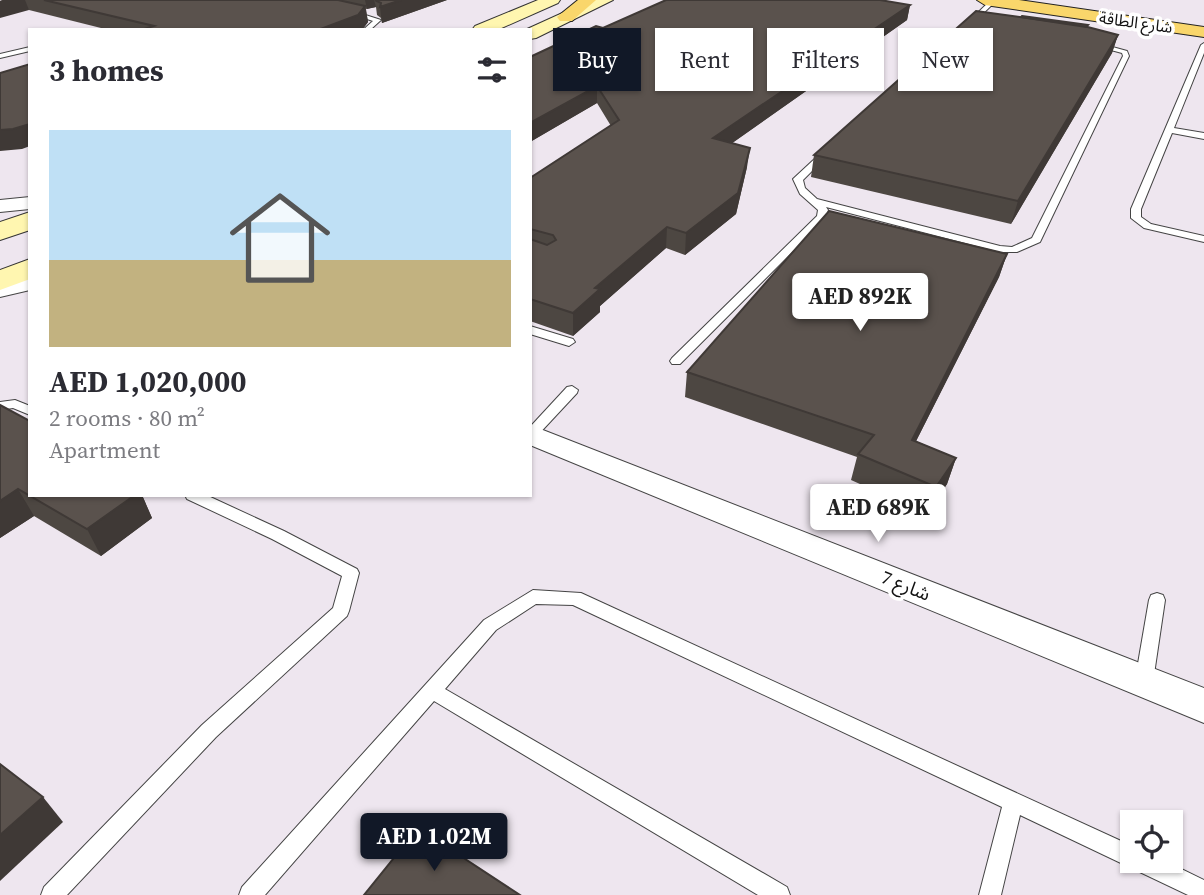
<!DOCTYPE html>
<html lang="en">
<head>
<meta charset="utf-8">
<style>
	:root { --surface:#fff; --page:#f2f2f3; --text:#2b2b33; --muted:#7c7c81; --accent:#111827 }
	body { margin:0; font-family:"Source Serif 4","Noto Sans Arabic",serif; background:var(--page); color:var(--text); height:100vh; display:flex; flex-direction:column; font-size:26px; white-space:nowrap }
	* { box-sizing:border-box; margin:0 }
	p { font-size:23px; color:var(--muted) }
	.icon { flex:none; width:38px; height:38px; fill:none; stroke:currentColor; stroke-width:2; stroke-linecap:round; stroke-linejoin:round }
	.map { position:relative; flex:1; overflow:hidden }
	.panel { position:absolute; left:28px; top:28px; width:504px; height:469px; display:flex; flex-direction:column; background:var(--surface); border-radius:0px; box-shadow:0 2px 5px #0004 }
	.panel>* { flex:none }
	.hud { position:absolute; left:553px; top:28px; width:546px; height:63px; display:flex; gap:14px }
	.fabs { position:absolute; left:1120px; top:810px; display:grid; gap:14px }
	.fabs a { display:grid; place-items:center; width:63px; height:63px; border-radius:0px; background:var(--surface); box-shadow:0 2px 5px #0004; font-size:35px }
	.price { position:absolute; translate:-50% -60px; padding:0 16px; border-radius:7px; background:#fff; color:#222; font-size:23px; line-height:46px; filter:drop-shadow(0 2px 4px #0008) }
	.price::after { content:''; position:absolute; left:50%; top:42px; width:21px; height:16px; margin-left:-10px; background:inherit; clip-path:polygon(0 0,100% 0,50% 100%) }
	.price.current { background:var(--accent); color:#fff }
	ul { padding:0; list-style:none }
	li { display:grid; align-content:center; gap:14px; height:371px; padding:0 21px }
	li span { display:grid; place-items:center; height:217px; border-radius:0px; color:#555 }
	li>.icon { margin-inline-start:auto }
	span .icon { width:126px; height:126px; fill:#fffc; stroke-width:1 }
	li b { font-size:30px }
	h2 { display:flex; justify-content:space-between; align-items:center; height:84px; padding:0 21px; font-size:30px }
	.tag { padding:0 24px; border-radius:0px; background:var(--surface); box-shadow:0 2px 5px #0004; font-size:24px; line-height:63px }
	.tag.current { background:var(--accent); color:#fff }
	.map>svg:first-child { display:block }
</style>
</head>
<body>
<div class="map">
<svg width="1204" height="895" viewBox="0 0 1204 895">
	<rect width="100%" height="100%" fill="#fffdf5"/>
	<path fill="#eee6ef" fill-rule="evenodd" d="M0,0h1204v895h-1204zM30,30h500v465h-500zM1132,822h39v39h-39z"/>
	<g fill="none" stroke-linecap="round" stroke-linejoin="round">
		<g stroke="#444" stroke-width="2">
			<g id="lane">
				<path d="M991,0l5,1 -25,24h-4v-2z"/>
				<path d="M349,11h4l28,9 -11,10h-7l10,-9 -24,-8z"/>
				<path d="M1098,43l29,8 2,5 -89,186 -23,10h-17l-174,-45 2,3 -3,9 -145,145h-8l-2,-3 2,-3 145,-142 1,-6 -18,-16 -7,-15 28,-26 7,2 -25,25 2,8 12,11 183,47 12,1 20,-9 91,-182 -1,-3 -26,-7z"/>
				<path d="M1204,43v10l-30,75 30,5v6l-32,-6 -31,76v8l10,7 53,12v6l-60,-14 -13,-10v-9l70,-164z"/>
				<path d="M30,47v4l-30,7v-4z"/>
				<path d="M530,326l43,13 2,3 -6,4 -39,-12z"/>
				<path d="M572,386l6,4 -1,3 -41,44 -6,1v-11l37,-40z"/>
				<path d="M15,400l15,6v9l-17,-7 -13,2v-8z"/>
				<path d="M185,495h21l78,36 73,38 2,4 -10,38 -2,5 -131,121 -149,158h-26l3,-8 158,-162 131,-117 9,-32 -70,-37 -85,-40z"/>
				<path d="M533,590l48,3 551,253v15h33l39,19v15h-16l-168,-80 -19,80h-22l23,-88 -429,-202 -37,-1 -40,26 -51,59 342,198 3,8h-32l-324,-194 -169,194h-26l3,-8 242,-267z"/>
				<path d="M1157,593l6,2 2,5 -12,81 -3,5 -6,3 -6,-3 -3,-5 14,-81 2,-5z"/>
			</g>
		</g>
		<g stroke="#444" stroke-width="2">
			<g id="street">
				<path d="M30,197v12l-30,3v-12z"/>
				<path d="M30,276v14l-30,7v-14z"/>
				<path d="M530,425l674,263v35l-674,-278z"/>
			</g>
		</g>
		<g stroke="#333" stroke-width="2">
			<g id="secondary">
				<path d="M538,0h22l-2,3 -61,27h-25l3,-4z"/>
				<path d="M591,0h22l-77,38 -6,1v-9h-5z"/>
				<path d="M30,212v18l-30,10v-18z"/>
				<path d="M30,259v20l-30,11v-20z"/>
			</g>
		</g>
		<g stroke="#222" stroke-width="2">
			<g id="primary">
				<path d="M578,0h18l-24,21h-12l-3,-4z"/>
				<path d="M977,0h42l185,27v10l-219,-32z"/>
			</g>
		</g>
		<use href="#lane" fill="#fff" fill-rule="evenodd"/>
		<use href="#street" fill="#fff" fill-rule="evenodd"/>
		<use href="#secondary" fill="#fff6b0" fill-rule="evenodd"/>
		<use href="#primary" fill="#f9d66b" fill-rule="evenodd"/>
	</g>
	<g fill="#4d4742">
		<path d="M0,0h447l-65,23 -1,-5 -4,-3 -1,-8 -10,2 2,13 -6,8h-253l-80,-20z"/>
		<path d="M910,5l-3,15 -175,123 15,24 -11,47 -51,41 -19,-7 -66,58v6l-27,24 -43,-15v-143l81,-52 -14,-23 -67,39 73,-114z"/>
		<path d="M1087,27l31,8 -6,18 -101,171 -200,-47 3,-22z"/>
		<path d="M1007,254l-8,23 -83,164 40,17 -9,26 -20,30 -76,-34 6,-23 -172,-60 2,-25z"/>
		<path d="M0,405l30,90h112l10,23 -51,38 -67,-40 -34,22z"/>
	</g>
	<g fill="#3f3936">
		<path d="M3,0h22l4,10 -29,8v-17z"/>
		<path d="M365,0h9l2,7 -9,2z"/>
		<path d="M375,0h72l-65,23 -2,-16 1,-4z"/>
		<path d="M910,5l-3,15 -196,138 2,-20z"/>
		<path d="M365,6l3,16 -6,8h-44z"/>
		<path d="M1118,35l-6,18 -101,171 7,-23z"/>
		<path d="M597,86v17l-67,39v-19z"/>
		<path d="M30,124v22l-8,3 -22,2v-21z"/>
		<path d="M750,148l-3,19 -11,47 -51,41 1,-22z"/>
		<path d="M667,227l-1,21 -66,58v6l-27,24v-23l22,-25z"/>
		<path d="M1007,254l-8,23 -95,188 8,-25z"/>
		<path d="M956,458l-9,26 -20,30 9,-27z"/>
		<path d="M18,489l16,27 -34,22v-37z"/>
		<path d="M135,495h7l10,23 -51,38 -14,-27z"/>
		<path d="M43,797l20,25 -63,59v-46z"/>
	</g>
	<g fill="#5a524d" stroke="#3f3936" stroke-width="2">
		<path d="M44,0h294l27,6 -7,9 -40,15h-177l13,-4z"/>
		<path d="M375,0h26l-21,7 1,-4z"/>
		<path d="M666,0h214l30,5 -197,133 37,10 -12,45 -52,40 -19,-6 -72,61 5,1 -27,24 -43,-14v-60l17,6 9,-5 -3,-5 -23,-6v-51l89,-58 -22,-34 -67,37v-66l66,-31 7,2z"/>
		<path d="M976,11l104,14 38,10 -100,166 -204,-46z"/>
		<path d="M1022,16l66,9 -2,2 -65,-10z"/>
		<path d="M30,64v60l-17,5 -13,1v-57z"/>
		<path d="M829,211l178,43 -95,186 44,18 -20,29 -78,-33 16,-19 -187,-63z"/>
		<path d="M0,405l30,16v74h105l-48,34 -69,-40 -18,12z"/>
		<path d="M0,764l43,33 -43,38z"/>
		<path d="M418,828l102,67h-156z"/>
	</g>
	<g text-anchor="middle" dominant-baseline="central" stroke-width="7" stroke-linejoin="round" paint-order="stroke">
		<g font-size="16" fill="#111" stroke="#fff">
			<text transform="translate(1136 22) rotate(8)">شارع الطاقة</text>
		</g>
		<g font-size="19" fill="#111" stroke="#fff">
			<text transform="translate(906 585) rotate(22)">شارع 7</text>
		</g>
	</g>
</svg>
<div class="fabs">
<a><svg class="icon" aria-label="locate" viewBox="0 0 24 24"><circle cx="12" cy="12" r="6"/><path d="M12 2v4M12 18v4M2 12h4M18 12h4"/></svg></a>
</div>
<b class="price" style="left:860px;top:333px">AED 892K</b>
<b class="price" style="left:878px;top:544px">AED 689K</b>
<b class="price current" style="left:434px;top:873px">AED 1.02M</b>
<div class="hud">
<a class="tag current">Buy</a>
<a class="tag">Rent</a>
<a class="tag">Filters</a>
<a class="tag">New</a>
</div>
<section class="panel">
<h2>3 homes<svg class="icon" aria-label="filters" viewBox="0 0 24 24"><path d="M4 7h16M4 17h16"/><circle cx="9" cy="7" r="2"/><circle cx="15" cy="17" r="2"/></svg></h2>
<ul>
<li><span style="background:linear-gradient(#bfe0f5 60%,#c2b280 0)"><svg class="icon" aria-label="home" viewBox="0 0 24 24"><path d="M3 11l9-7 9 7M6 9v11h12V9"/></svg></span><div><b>AED 1,020,000</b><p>2 rooms · 80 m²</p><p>Apartment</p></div></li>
</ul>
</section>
</div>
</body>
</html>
